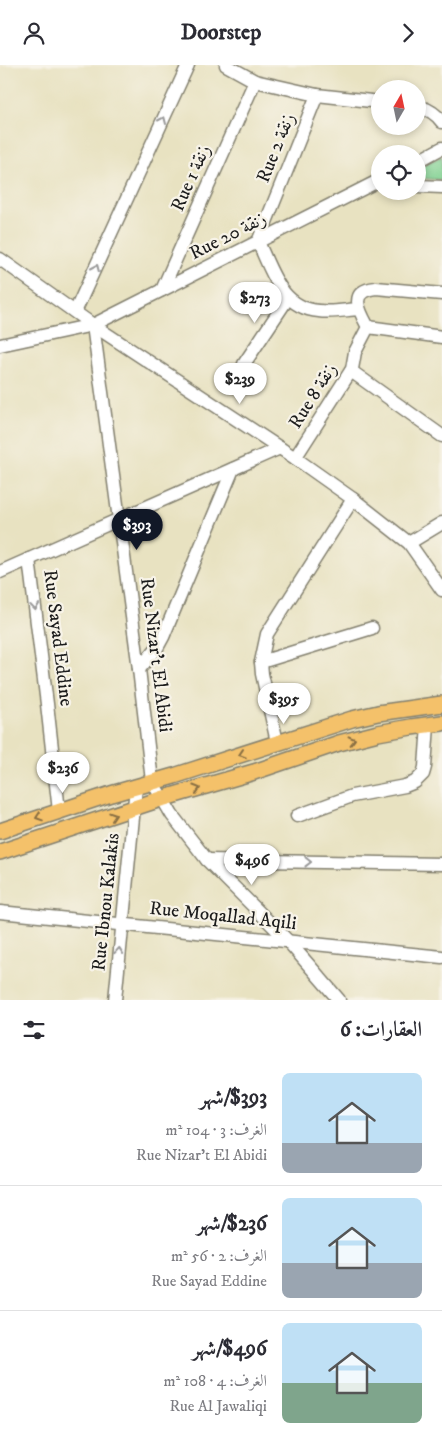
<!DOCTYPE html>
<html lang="ar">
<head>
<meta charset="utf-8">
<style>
	:root { --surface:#fff; --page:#f7f7f7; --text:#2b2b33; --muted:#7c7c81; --line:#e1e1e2; --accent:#111827 }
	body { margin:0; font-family:"IM FELL DW Pica",Amiri,serif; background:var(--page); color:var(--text); direction:rtl; height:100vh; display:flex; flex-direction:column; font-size:19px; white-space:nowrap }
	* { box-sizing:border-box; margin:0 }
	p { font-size:16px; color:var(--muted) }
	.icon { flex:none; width:28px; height:28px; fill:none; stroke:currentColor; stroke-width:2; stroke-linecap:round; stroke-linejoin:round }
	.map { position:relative; height:935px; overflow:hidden; direction:ltr }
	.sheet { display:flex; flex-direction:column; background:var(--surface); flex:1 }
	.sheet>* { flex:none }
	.needle { width:32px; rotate:9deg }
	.controls { position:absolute; left:371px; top:15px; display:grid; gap:10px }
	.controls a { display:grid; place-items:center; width:55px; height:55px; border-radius:50%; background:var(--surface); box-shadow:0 2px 8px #0003; font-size:25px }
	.price { position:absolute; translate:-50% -42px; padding:0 11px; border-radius:18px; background:#fff; color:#222; font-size:16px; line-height:32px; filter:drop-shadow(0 1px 2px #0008) }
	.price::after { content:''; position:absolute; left:50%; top:30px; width:15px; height:11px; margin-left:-8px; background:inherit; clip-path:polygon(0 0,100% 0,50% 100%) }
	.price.selected { background:var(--accent); color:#fff }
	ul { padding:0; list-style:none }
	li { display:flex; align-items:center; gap:15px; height:125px; padding:0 20px }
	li+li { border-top:1px solid var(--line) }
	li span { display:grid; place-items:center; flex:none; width:140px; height:100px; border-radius:8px; color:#555 }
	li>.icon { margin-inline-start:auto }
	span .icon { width:60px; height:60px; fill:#fffc; stroke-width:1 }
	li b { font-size:21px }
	h2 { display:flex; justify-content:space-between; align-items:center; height:60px; padding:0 20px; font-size:21px }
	header { display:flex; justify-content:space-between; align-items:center; height:65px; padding:0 20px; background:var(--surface); font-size:22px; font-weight:700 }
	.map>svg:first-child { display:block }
</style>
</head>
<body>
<header><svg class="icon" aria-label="forward" viewBox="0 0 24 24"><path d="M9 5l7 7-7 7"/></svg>Doorstep<svg class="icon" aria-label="person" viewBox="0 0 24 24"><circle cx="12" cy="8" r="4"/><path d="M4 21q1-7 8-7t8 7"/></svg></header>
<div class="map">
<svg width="442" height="935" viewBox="0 0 442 935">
	<rect width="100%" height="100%" fill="#f7f3e8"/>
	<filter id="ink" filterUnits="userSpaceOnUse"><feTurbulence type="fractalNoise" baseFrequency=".02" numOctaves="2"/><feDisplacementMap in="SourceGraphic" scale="10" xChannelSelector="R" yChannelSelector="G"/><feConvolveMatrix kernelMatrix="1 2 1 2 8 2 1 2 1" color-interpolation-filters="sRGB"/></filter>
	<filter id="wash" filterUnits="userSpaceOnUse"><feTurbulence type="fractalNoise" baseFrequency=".0096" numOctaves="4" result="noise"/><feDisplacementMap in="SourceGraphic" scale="20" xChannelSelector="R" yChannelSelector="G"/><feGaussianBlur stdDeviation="1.12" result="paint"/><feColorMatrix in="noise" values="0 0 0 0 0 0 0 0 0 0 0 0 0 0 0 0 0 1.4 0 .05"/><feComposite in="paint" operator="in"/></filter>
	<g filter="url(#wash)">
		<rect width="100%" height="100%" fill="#e8e2c1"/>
		<path fill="#81d293" stroke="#4e7758" d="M442,91v24l-24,-2v-11z"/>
	</g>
	<g filter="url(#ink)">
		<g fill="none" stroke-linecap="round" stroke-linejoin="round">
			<g stroke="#827f6e" stroke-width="15">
				<g id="minor">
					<path d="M226,0l29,16 62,14 63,7"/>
					<path d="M317,30l-59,147c14,29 23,66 61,69 12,2 26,-1 39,-2"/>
					<path d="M418,41c10,3 18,7 24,16"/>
					<path d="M418,96l24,-13"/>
					<path d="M418,121l24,1"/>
					<path d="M0,194l93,66 202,133 58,41 56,44 33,47"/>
					<path d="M162,225l93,-209"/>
					<path d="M75,247l113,-247"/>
					<path d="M93,260l46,344 13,112 20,34 35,45 81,81 51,59"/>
					<path d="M368,262l74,10"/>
					<path d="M0,280l93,-20 287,-145"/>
					<path d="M244,299l44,-66"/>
					<path d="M351,306l91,65"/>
					<path d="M295,393l57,-89 3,-17 13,-25c-8,-15 -21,-36 8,-39l66,6"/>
					<path d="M409,478l33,-20"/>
					<path d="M29,494l18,145 12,107"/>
					<path d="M0,507l280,-124"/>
					<path d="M261,597l111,-34"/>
					<path d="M139,604l18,-21 6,-11 70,-168"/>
					<path d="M277,677l-15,-68 -1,-12 6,-28 86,-135"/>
					<path d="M297,751l55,-20 53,-10 10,-4 8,-8 2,-7 3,-42"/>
					<path d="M207,795l235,4"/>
					<path d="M0,847l442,45"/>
					<path d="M115,935l21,-213"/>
				</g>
			</g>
			<g stroke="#827f6e" stroke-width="18">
				<g id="major">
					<path d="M0,766l111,-37 63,-18 178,-57 26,-6 64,-9"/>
					<path d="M0,787l161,-53 93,-27 85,-29 39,-10 33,-6 31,-4"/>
				</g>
			</g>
			<use href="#minor" stroke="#fff" stroke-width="12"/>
			<use href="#major" stroke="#f4c16a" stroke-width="15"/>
		</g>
		<defs><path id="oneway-chevron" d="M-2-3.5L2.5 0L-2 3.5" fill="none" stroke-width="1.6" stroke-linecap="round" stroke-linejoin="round" transform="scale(1.25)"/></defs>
		<g stroke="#999">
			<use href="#oneway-chevron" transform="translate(163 55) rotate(-66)"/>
			<use href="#oneway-chevron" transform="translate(96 203) rotate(-66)"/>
			<use href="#oneway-chevron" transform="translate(35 542) rotate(83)"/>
			<use href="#oneway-chevron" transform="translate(308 797) rotate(1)"/>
			<use href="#oneway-chevron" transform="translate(119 886) rotate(-85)"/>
		</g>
		<g stroke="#886e43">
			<use href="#oneway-chevron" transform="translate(352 675) rotate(-14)"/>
			<use href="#oneway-chevron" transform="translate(242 689) rotate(162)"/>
			<use href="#oneway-chevron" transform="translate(197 724) rotate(-17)"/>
			<use href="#oneway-chevron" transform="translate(113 751) rotate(-18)"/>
			<use href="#oneway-chevron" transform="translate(39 752) rotate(161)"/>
		</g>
	</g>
	<g text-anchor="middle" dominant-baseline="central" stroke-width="4.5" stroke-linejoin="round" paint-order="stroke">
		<g font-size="19" fill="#1c1c1c" stroke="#f7f3e8">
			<text transform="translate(276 83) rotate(-68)">Rue 2 زنقة</text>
			<text transform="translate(191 113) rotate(-66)">Rue 1 زنقة</text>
			<text transform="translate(228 171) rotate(-27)">Rue 20 زنقة</text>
			<text transform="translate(313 331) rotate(-58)">Rue 8 زنقة</text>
			<text transform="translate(58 573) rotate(83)">Rue Sayad Eddine</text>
			<text transform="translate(156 590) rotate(83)">Rue Nizar't El Abidi</text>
			<text transform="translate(106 837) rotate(-84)">Rue Ibnou Kalakis</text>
			<text transform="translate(223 851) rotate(6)">Rue Moqallad Aqili</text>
		</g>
	</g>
</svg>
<div class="controls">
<a><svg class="needle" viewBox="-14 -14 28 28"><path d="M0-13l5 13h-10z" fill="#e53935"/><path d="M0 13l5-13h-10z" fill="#7c7c81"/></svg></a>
<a><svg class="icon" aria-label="locate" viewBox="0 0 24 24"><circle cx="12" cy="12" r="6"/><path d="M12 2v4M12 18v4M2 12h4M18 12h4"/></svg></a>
</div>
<b class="price" style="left:255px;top:259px">$273</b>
<b class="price" style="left:240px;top:340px">$239</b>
<b class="price selected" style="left:137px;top:486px">$393</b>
<b class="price" style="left:284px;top:660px">$395</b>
<b class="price" style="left:63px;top:729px">$236</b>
<b class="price" style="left:252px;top:821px">$496</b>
</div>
<section class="sheet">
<h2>العقارات: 6<svg class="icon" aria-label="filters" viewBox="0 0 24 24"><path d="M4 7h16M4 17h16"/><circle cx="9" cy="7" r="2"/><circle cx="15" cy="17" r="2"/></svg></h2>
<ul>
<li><span style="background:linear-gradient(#bfe0f5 70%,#9aa5b1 0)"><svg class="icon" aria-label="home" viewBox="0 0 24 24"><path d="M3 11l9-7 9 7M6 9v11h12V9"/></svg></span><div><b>$393/شهر</b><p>الغرف: 3 · 104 m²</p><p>Rue Nizar't El Abidi</p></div></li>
<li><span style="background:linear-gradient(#bfe0f5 65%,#9aa5b1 0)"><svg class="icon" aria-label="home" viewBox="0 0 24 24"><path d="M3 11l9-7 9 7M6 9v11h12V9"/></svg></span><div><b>$236/شهر</b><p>الغرف: 2 · 56 m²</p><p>Rue Sayad Eddine</p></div></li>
<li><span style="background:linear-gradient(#bfe0f5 60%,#7fa58c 0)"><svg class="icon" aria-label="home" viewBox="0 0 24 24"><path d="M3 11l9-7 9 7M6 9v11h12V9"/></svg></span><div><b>$496/شهر</b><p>الغرف: 4 · 108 m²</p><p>Rue Al Jawaliqi</p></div></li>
</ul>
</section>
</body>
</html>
